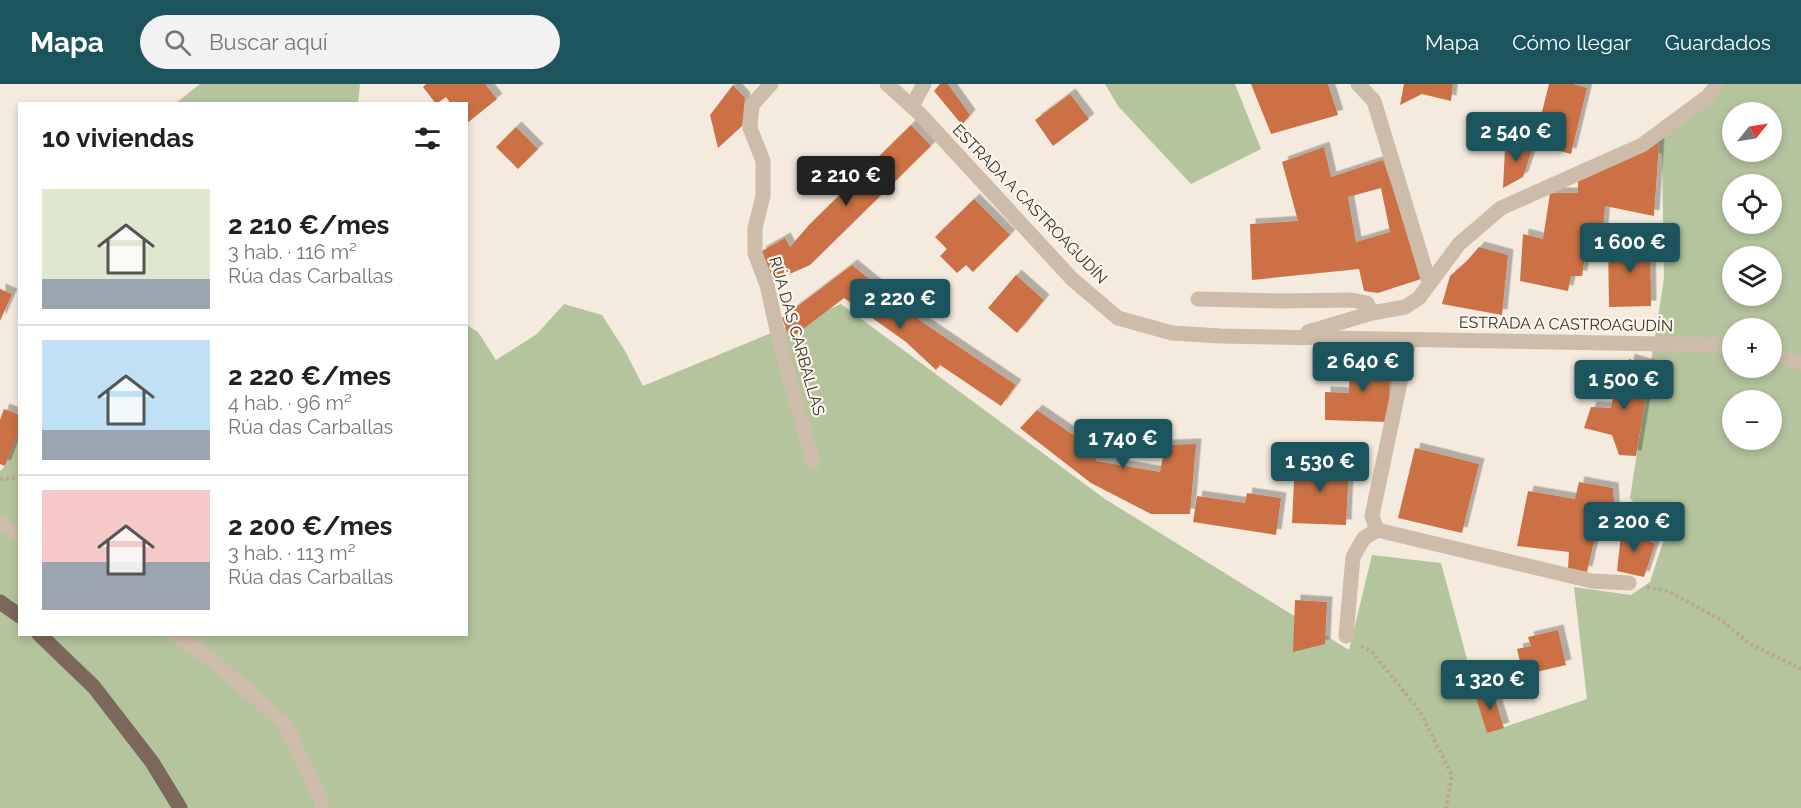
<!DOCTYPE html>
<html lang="es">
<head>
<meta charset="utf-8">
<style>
	:root { --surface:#fff; --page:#f2f2f2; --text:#222; --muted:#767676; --line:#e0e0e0; --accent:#1c545e }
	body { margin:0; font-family:Raleway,sans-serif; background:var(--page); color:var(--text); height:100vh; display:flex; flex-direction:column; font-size:22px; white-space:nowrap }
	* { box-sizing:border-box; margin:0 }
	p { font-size:20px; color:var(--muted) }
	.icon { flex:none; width:33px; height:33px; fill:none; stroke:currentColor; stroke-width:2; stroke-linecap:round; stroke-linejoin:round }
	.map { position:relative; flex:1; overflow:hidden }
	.sheet { position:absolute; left:18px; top:18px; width:450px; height:534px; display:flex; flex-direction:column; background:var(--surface); border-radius:0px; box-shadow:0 3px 9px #0003 }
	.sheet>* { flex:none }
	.needle { width:39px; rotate:60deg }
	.fabs { position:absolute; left:1722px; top:18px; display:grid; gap:12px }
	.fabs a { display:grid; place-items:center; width:60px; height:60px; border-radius:50%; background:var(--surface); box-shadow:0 3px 9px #0003; font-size:30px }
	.price { position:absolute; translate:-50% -51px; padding:0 14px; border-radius:6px; background:var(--accent); color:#fff; font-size:20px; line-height:39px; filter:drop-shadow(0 2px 3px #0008) }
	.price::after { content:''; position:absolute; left:50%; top:36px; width:18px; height:14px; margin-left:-9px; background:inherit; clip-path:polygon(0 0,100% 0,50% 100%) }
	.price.on { background:#222; color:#fff }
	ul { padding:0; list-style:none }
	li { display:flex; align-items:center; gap:18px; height:150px; padding:0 24px }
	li+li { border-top:2px solid var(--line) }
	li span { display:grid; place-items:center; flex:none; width:168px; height:120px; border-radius:0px; color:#555 }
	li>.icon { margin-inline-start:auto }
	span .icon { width:72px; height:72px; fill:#fffc; stroke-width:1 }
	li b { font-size:26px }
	h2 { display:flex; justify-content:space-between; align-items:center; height:72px; padding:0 24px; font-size:26px }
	header { display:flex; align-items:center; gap:36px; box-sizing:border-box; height:84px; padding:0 30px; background:var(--accent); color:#fff }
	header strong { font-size:28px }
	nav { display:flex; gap:33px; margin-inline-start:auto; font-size:21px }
	.search { width:420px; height:54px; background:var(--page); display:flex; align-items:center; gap:15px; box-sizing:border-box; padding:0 21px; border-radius:33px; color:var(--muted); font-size:22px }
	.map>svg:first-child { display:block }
</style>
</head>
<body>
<header>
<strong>Mapa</strong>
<div class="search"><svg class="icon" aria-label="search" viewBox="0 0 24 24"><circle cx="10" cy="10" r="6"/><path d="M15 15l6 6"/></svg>Buscar aquí</div>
<nav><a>Mapa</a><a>Cómo llegar</a><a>Guardados</a></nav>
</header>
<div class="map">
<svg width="1801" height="724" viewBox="0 0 1801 724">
	<defs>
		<filter id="shadow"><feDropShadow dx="5.5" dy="-5.5" stdDeviation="0" flood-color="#0004"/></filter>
	</defs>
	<rect width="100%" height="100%" fill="#f4ebde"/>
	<g fill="#b4c49d" fill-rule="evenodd">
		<path d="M200,0h160l-2,19h-182z"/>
		<path d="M1105,0h130l26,65 -70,35 -73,-78z"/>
		<path d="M1718,0h83v724h-1801v-337l5,-5 14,-37 1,205h446l1,-309 11,7 18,28 41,-26 27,-30 38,11 23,36 18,35 198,-82 264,195 244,151 23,-95 69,8 46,170 100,-34 -13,-112 57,8 19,-13 14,-43 -34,-41 34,-220 -2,-124 -20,-9zM1732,28h40v40h-40zM1732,100h40v40h-40zM1732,172h40v40h-40zM1732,244h40v40h-40zM1732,316h40v40h-40z"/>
	</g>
	<g fill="#cb7145" fill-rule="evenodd" filter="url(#shadow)">
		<path d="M426,0h59l12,15 -31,25v-20h-15l-5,-7 -10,7 -13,-17z"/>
		<path d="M940,0h8l22,31 -8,10 -28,-34z"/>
		<path d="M1251,0h77l10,31 -67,19z"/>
		<path d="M1404,0h49l-2,17 -29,-7 -22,11z"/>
		<path d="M1549,0h24l14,4 -16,66 -37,-10z"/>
		<path d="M733,1l12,13 -3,28 -24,22 -8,-33z"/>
		<path d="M1070,10l19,25 -36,27 -18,-26z"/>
		<path d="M911,41l20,21 -121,119 -36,16 -14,-29 25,-14 5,9 19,-22z"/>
		<path d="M516,43l22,22 -20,20 -22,-22z"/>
		<path d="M1659,59l-5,73 -49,-10 -2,24h-14l-7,46h-11l-3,15 -48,-10 3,-47 20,5 7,-46h28v-13z"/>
		<path d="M1534,60l-11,33 -20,11 2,-40z"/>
		<path d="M1324,63l7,30 52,-17 24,68 14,51 -43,14 -14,-2 -5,-22 -107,11 -2,-56 48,-3 -16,-59zM1381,104l9,44 -34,10 -8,-45z"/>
		<path d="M974,115l36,36 -37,37 -7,-7 -9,8 -17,-17 7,-7 -12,-12z"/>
		<path d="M1650,156l1,66 -42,1 -1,-66z"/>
		<path d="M1479,163l29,8 -6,60 -60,-11 8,-28 16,-14z"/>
		<path d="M852,181l70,57 94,63 -15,21 -61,-41 -4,5 -30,-28 -62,-44 -54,41 -8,-21z"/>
		<path d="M1016,191l28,25 -27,33 -29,-25z"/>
		<path d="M0,205l12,5 -12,27z"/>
		<path d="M1350,274l40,1 -1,63 -64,-2v-28l24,1z"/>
		<path d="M1629,275l22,7 -15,90 -17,-1 -7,-20 -28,-7 7,-21 20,1 4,-22 10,2z"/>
		<path d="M4,325l16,6v14l-15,37 -5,-2v-44z"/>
		<path d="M1037,326l61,42 -2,9 64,11 5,-27 31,-1 -6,70h-39l-60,-31 -71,-55z"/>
		<path d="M1415,364l64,16 -17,69 -64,-15z"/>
		<path d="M1295,376l54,3 -3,62 -54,-2z"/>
		<path d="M1579,398l34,6 3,43 -19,-3 -10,44 -19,-4 1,-16 -52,-6 11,-55 47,8z"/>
		<path d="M1247,409l34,5 -5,37 -83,-13 4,-26 48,7z"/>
		<path d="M1622,442l33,18 -11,33 -27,-6z"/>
		<path d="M1295,516l32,2 -2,42 -32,8z"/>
		<path d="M1558,546l8,35 -43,10 -6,-26 14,-3 -3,-9z"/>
		<path d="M1492,605l12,39 -17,5 -12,-39z"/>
	</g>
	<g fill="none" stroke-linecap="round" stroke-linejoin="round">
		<g stroke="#b9a793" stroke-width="4" stroke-dasharray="3 3" stroke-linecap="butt">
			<path d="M0,395l20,-1"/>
			<path d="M1647,503l21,4 55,30 25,22 53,26"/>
			<path d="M1361,562l11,6 47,58 33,65 -6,33"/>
		</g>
		<g stroke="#cdbca9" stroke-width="15">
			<path d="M771,0l-19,21 -2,23 13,33v35l-8,32v25l12,32 15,67 31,110"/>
			<path d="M887,0l32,29 153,166 46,39 54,15 49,3 498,9 13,2"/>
			<path d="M1358,0l16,17 55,181"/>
			<path d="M912,22l12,-22"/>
			<path d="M1198,215l81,2 72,-1 16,3 5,10"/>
			<path d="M1308,248l64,-19 33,-6 14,-9 40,-54 42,-36 141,-63 65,-48 11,-13"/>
			<path d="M1409,256l-37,176 5,14 215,51 37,2"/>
			<path d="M1772,270l29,9"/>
			<path d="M0,439l20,13"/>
			<path d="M173,550l40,26 73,65 35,76 1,7"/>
			<path d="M1346,552l7,-79 11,-19 13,-8"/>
		</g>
		<g stroke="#7c685a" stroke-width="15">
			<path d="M0,518l20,14"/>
			<path d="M39,550l55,53 58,75 28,46"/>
		</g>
	</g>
	<g text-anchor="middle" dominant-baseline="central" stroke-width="4.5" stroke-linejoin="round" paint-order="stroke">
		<g font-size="16" fill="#3a3029" stroke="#fbf5eb">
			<text transform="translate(1030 120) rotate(46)">ESTRADA A CASTROAGUDÍN</text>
			<text transform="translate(1566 240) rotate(1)">ESTRADA A CASTROAGUDÍN</text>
			<text transform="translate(797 252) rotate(74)">RÚA DAS CARBALLAS</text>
		</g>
	</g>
</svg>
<div class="fabs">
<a><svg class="needle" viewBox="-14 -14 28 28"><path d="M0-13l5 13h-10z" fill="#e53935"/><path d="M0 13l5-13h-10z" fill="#767676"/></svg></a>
<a><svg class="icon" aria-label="locate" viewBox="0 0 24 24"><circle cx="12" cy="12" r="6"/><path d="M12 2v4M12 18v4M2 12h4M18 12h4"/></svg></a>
<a><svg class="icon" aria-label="layers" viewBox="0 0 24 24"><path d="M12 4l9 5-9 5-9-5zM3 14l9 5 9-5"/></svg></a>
<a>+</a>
<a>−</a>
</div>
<b class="price" style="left:1516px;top:79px">2 540 €</b>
<b class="price on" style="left:846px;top:123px">2 210 €</b>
<b class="price" style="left:1630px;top:190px">1 600 €</b>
<b class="price" style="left:900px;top:246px">2 220 €</b>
<b class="price" style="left:1363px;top:309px">2 640 €</b>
<b class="price" style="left:1624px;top:327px">1 500 €</b>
<b class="price" style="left:1123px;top:386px">1 740 €</b>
<b class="price" style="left:1320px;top:409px">1 530 €</b>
<b class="price" style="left:1634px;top:469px">2 200 €</b>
<b class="price" style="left:1490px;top:627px">1 320 €</b>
<section class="sheet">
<h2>10 viviendas<svg class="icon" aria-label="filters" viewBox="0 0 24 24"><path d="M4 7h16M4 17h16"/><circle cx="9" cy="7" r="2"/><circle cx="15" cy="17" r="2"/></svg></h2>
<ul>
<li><span style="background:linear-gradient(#dfe7d0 75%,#9aa5b1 0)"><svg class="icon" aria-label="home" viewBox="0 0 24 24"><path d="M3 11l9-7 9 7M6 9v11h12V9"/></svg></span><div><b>2 210 €/mes</b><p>3 hab. · 116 m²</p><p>Rúa das Carballas</p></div></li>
<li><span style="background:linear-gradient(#bfe0f5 75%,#9aa5b1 0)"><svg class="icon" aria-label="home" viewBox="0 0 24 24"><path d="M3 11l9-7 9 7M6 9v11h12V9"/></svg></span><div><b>2 220 €/mes</b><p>4 hab. · 96 m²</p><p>Rúa das Carballas</p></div></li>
<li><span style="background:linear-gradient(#f6c9c9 60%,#9aa5b1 0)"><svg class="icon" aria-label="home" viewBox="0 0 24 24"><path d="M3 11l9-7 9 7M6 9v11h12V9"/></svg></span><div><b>2 200 €/mes</b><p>3 hab. · 113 m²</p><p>Rúa das Carballas</p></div></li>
</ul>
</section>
</div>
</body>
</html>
